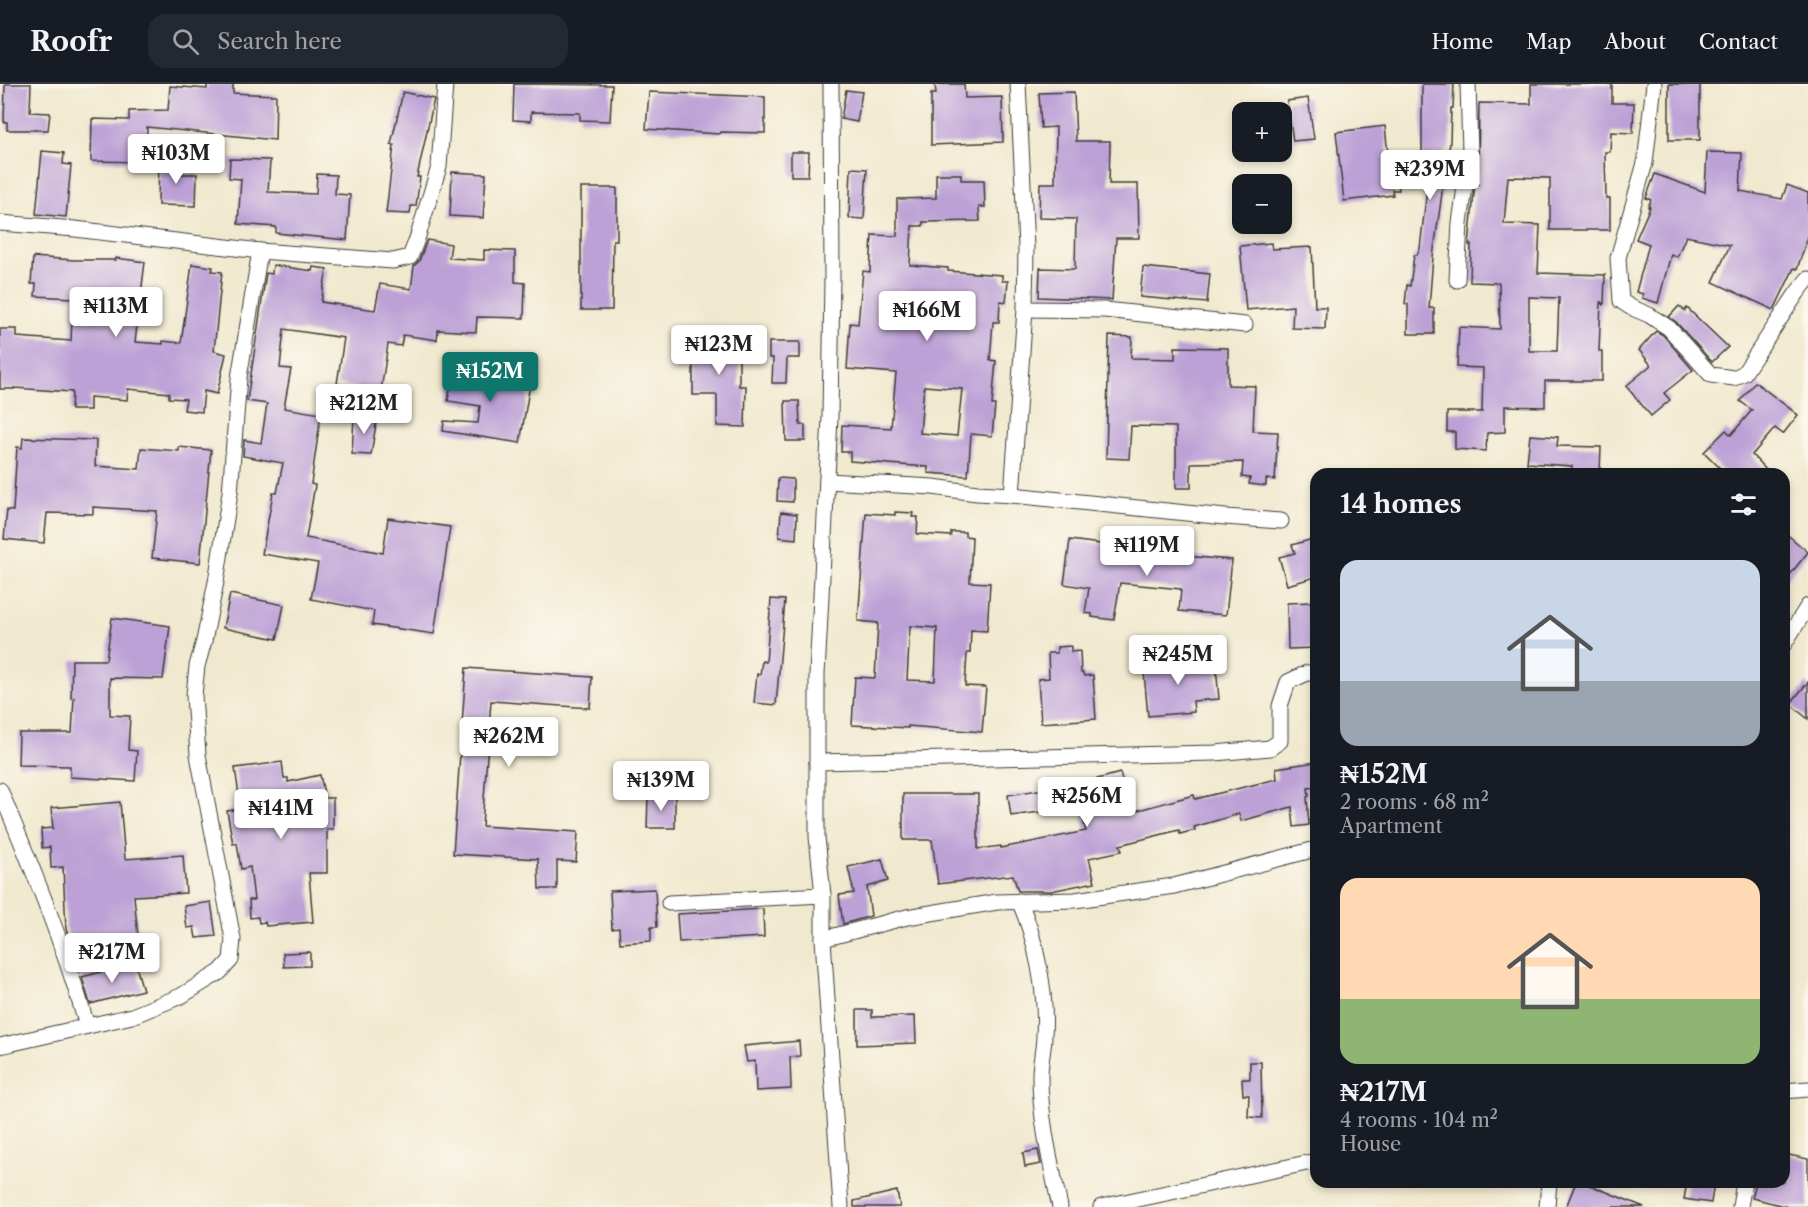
<!DOCTYPE html>
<html lang="en">
<head>
<meta charset="utf-8">
<style>
	:root { --surface:#171b24; --page:#242831; --text:#f1f3f6; --muted:#9ea1a6; --line:#363941; --accent:#0f766e }
	body { margin:0; font-family:"Libre Caslon Text",serif; background:var(--page); color:var(--text); height:100vh; display:flex; flex-direction:column; font-size:22px; white-space:nowrap }
	* { box-sizing:border-box; margin:0 }
	p { font-size:20px; color:var(--muted) }
	.icon { flex:none; width:33px; height:33px; fill:none; stroke:currentColor; stroke-width:2; stroke-linecap:round; stroke-linejoin:round }
	.map { position:relative; flex:1; overflow:hidden }
	.panel { position:absolute; left:1310px; top:384px; width:480px; height:720px; display:flex; flex-direction:column; background:var(--surface); border-radius:18px; box-shadow:0 3px 9px #0003 }
	.panel>* { flex:none }
	.fabs { position:absolute; left:1232px; top:18px; display:grid; gap:12px }
	.fabs a { display:grid; place-items:center; width:60px; height:60px; border-radius:12px; background:var(--surface); box-shadow:0 3px 9px #0003; font-size:30px }
	.price { position:absolute; translate:-50% -51px; padding:0 14px; border-radius:6px; background:#fff; color:#222; font-size:20px; line-height:39px; filter:drop-shadow(0 2px 3px #0008) }
	.price::after { content:''; position:absolute; left:50%; top:36px; width:18px; height:14px; margin-left:-9px; background:inherit; clip-path:polygon(0 0,100% 0,50% 100%) }
	.price.active { background:var(--accent); color:#fff }
	ul { padding:0; list-style:none }
	li { display:grid; align-content:center; gap:12px; height:318px; padding:0 30px }
	li span { display:grid; place-items:center; height:186px; border-radius:18px; color:#555 }
	li>.icon { margin-inline-start:auto }
	span .icon { width:108px; height:108px; fill:#fffc; stroke-width:1 }
	li b { font-size:26px }
	h2 { display:flex; justify-content:space-between; align-items:center; height:72px; padding:0 30px; font-size:26px }
	header { display:flex; align-items:center; gap:36px; box-sizing:border-box; height:84px; padding:0 30px; background:var(--surface); border-bottom:2px solid var(--line) }
	header strong { font-size:28px }
	nav { display:flex; gap:33px; margin-inline-start:auto; font-size:21px }
	.search { width:420px; height:54px; background:var(--page); display:flex; align-items:center; gap:15px; box-sizing:border-box; padding:0 21px; border-radius:18px; color:var(--muted); font-size:22px }
	.map>svg:first-child { display:block }
</style>
</head>
<body>
<header>
<strong>Roofr</strong>
<div class="search"><svg class="icon" aria-label="search" viewBox="0 0 24 24"><circle cx="10" cy="10" r="6"/><path d="M15 15l6 6"/></svg>Search here</div>
<nav><a>Home</a><a>Map</a><a>About</a><a>Contact</a></nav>
</header>
<div class="map">
<svg width="1808" height="1123" viewBox="0 0 1808 1123">
	<rect width="100%" height="100%" fill="#fbf7ec"/>
	<filter id="ink" filterUnits="userSpaceOnUse"><feTurbulence type="fractalNoise" baseFrequency=".0167" numOctaves="2"/><feDisplacementMap in="SourceGraphic" scale="12" xChannelSelector="R" yChannelSelector="G"/><feConvolveMatrix kernelMatrix="1 2 1 2 8 2 1 2 1" color-interpolation-filters="sRGB"/></filter>
	<filter id="wash" filterUnits="userSpaceOnUse"><feTurbulence type="fractalNoise" baseFrequency=".008" numOctaves="4" result="noise"/><feDisplacementMap in="SourceGraphic" scale="24" xChannelSelector="R" yChannelSelector="G"/><feGaussianBlur stdDeviation="1.35" result="paint"/><feColorMatrix in="noise" values="0 0 0 0 0 0 0 0 0 0 0 0 0 0 0 0 0 1.4 0 .05"/><feComposite in="paint" operator="in"/></filter>
	<g filter="url(#wash)">
		<rect width="100%" height="100%" fill="#f1e9cf"/>
		<g id="blocks">
			<g fill="#bca0d6" fill-rule="evenodd">
				<path d="M5,0h26l-1,28 20,1 -2,17h-41v-8h-3z"/>
				<path d="M207,0h26v9l43,2 -1,45 -128,-13 -1,35 -55,-1 1,-42 37,1v-9l39,-1 2,-24 37,3z"/>
				<path d="M514,0l98,1 -2,36 -30,-1v-7l-49,-1v9l-18,-1z"/>
				<path d="M935,0h29l1,14 37,-1 1,45 -72,3v-51h5z"/>
				<path d="M1422,0h32l-1,24h-2l-1,34 -1,8h-4v22l-12,85 -4,51h5v26h-26v-30h-3l2,-19 3,1 4,-31h3l3,-7 7,-59h-3l-2,-40z"/>
				<path d="M1531,0h81v19h22l-1,30 -22,-1 -1,20h-5l1,46h4v32h-60v-52l-42,-1 -4,47 36,1 -2,48 67,2 -1,30 -3,-3 -2,49h3v30h-57v26l-40,-1v26l-18,1 -1,18 -31,-2v-17h-8v-20h35l1,-44 -26,-1 2,-40 41,2 -1,-46 -29,-1 1,-37h-2l6,-62 3,1 1,-81 52,1zM1529,213l30,1 -2,53h-28z"/>
				<rect x="1669" y="0" width="31" height="56"/>
				<path d="M846,6l16,2 -5,30 -16,-3z"/>
				<path d="M403,8l31,7 -17,78h3l-4,29h-5l-1,8 -24,-1 8,-68 -3,-1z"/>
				<path d="M649,8l116,5v36l-45,-1 -1,2 -73,-5z"/>
				<path d="M1074,8l2,49h34l-1,43h29l1,54h-23l-4,62 -73,-3 1,-29 35,1 1,-50 -37,-1 1,-35h15l1,-56 -15,1 -2,-35z"/>
				<path d="M1308,14l6,41 -21,2 -6,-40z"/>
				<path d="M1385,42l3,29 7,-1 4,36h-7l1,5 -49,6 -8,-69z"/>
				<path d="M42,67l22,2 -1,11 8,1 -5,52 -30,-3z"/>
				<path d="M791,68h18l-1,24h-17z"/>
				<path d="M1707,68l35,1 -2,38 42,8 5,-14 21,8v44l-11,32 -3,-1 -20,42 -61,-28 17,-37 -44,-9 -9,21 -6,-3 -13,49 -16,-5 1,-4 -7,-2 13,-48 -13,-5 14,-32h-2l3,-7 -5,-2 9,-24 50,18z"/>
				<path d="M159,74h18v16h20l-1,32 -38,-1z"/>
				<path d="M230,75l40,1 -2,32 48,2 1,-20 19,1 -1,19 15,1 -3,45 -71,-7v-6l-38,-3 3,-45 -12,-1z"/>
				<path d="M851,84l16,1 -3,50 -15,-1z"/>
				<path d="M452,88l34,2 -3,44 -33,-2z"/>
				<path d="M936,90h25v6h23l1,27h-6l1,14 -57,1v4h-11l-2,39 38,3v3l54,4v6h6l-2,21 -6,-1 -1,21h-6l-3,38 6,1 -4,44h3l-3,31 -21,-2 -3,42 -40,-3v-6l-78,-6v-9h-9l1,-27 49,3 5,-55 -49,-4 3,-46 8,1 5,-53 7,1 2,-37 25,1v-37l39,-1zM924,302l38,3 -5,47 -37,-3z"/>
				<path d="M581,104h36v52h-4l-1,70h-31z"/>
				<path d="M427,156l24,4 -2,14 35,2v-10l31,1v31l10,1 -1,35 -47,-1 -1,15 -38,-2 -1,10 -34,-5 -2,11 -13,-2 -7,47 -44,-7 7,-46 -60,-9 -4,39 11,1 -7,39 37,6 -10,70 4,1 -9,53 77,15 5,-35 62,9 -16,107 -62,-9 2,-14 -63,-12 7,-36 -56,-9 11,-61h4l6,-30 -40,-7 1,-16 17,3 6,-39 -20,-3 19,-128 6,1 1,-9 39,6 1,-4 14,2 -6,33 54,8 5,-26 31,5 3,-23 5,-5z"/>
				<path d="M1271,159l1,6 40,-2 3,60h11l-1,22 -33,-1 1,-22 -47,4 -6,-64z"/>
				<path d="M33,173l41,3h42v-2l29,4 -10,80 28,2v-3l18,2 11,-79 21,3 -1,4 10,1 -8,79 12,3 -9,40 -13,-3 -2,21 -18,-2 2,-11 -17,-1v-5l-41,-4 -1,11 -37,-3v13h-19l1,-18 -58,-4v1h-14v-60h17v8l54,4 2,-43 -38,-2 1,-12h-5z"/>
				<path d="M1143,183l67,7 -3,29 -67,-6z"/>
				<path d="M1679,222l6,5 2,-3 41,39 -16,15 -36,-40 -7,-5z"/>
				<path d="M1656,247l7,4 30,35 -29,23 6,7 -19,16 -25,-30 25,-21 -12,-15z"/>
				<path d="M1109,252l23,1 -1,21 44,1v-12l53,1v37l27,1 -2,45 25,1 -3,48 -9,-1v7l-17,-2 1,-6 -8,-1 1,-15 -52,1v25h-15v-61l-45,-1 -2,33 -23,-1z"/>
				<path d="M685,253h54v49h7l-1,41 -28,-1v-31h-24v-32h-8z"/>
				<path d="M769,258h31v16h-13l-1,25h-14l1,-25h-4z"/>
				<path d="M454,281l77,13 -11,65 -77,-12 1,-10 34,2 2,-17 -32,-5z"/>
				<path d="M1755,298l43,33 -15,19 -8,-6 -23,27 18,19h-44l-22,-22 22,-22 5,5 21,-25 -12,-9z"/>
				<path d="M785,317h14l1,24h5v16h-19z"/>
				<path d="M354,333l23,1 -6,37 -19,-1z"/>
				<path d="M1530,351l28,2 -1,9 44,1 -1,23h-28v-4l-45,-3z"/>
				<path d="M23,354l73,2 -1,26 44,3 2,-21 38,3v-4l32,3 -11,113 -48,-5 5,-47 -64,-4v7l-46,-1 -3,30 -40,-4 3,-29 6,1 4,-64 5,1z"/>
				<path d="M778,394l15,1v23l-16,-1z"/>
				<path d="M781,428l16,2 -1,25 -17,-2z"/>
				<path d="M895,428l18,1 -1,4h6l-1,17 34,2v-4h14v4l7,1 -2,45 20,1 -3,48 -16,-1 -1,23h-3l-2,33 21,1 -4,45 -74,-6v2l-56,-3 3,-48 20,1 3,-55 -20,-2 8,-108 29,2zM910,542l27,2 -2,53 -28,-1z"/>
				<path d="M1784,448l24,20 -24,30z"/>
				<path d="M1316,454v39l-29,8 -8,-28 16,-4 -3,-8z"/>
				<path d="M1070,456l53,7v4l109,9 -6,55 -47,-4 2,-22 -61,-6 -6,37 -22,-3v-3l-7,-1 4,-25 -25,-4z"/>
				<path d="M230,510l54,11 -7,34 -54,-11z"/>
				<path d="M771,515l14,1 -9,105 -22,-2 3,-29 3,1 2,-14 4,1z"/>
				<path d="M1313,518l2,46 -27,1 -1,-46z"/>
				<path d="M112,534l58,8 -7,53 -53,-1v37l20,1 -2,34 9,1 -2,30 -65,-4v-11l-52,-1 1,-32h53l2,-35h-3l1,-38h34z"/>
				<path d="M1071,562v6l9,-1 1,22h2l1,3 9,-1 3,44 -55,4 -3,-44 11,-1 -1,-25h9v-6z"/>
				<path d="M1189,574l1,10 26,-2 3,33 -26,2 1,11 -46,4 -5,-54z"/>
				<path d="M466,584l126,9 -2,31 -99,-7 -9,125 96,6 -2,30 -19,-1v28h-18l-1,-30 -85,-5z"/>
				<path d="M1808,598v37l-18,-15z"/>
				<path d="M282,678l2,16h4v4l32,-7 5,23h8v31h-6v44h-18l4,49 -47,4 -1,-4 -6,1 -1,-6 -8,1 -1,-18h5l-4,-33 -9,2 -4,-26 -4,1 -6,-33 14,-2 -6,-41z"/>
				<path d="M1316,678v25l-8,1 1,8 -2,1 2,28 -15,2 -2,-20 -51,14 -2,-7 -45,13 1,3 -15,4 -1,-4 -59,15 2,6 -33,7 6,24 -44,9h-33l-5,-16 -75,9 -6,-44h-29v-46h75v55l23,-3v2l85,-17 -11,-46 45,-12 11,39 63,-17 1,4 82,-20 -1,-11z"/>
				<path d="M1044,705l3,22 -36,5 -3,-21z"/>
				<path d="M648,712h27v32h-28z"/>
				<path d="M120,718l5,57 58,-4 3,38 -52,3 5,50 -65,5 -8,-22 -3,-62 -12,1 -1,-21 -8,1 -1,-19 12,-1 -2,-20z"/>
				<path d="M882,775l6,22 -21,6 4,29 -28,8 -4,-29 15,-2 -6,-26z"/>
				<path d="M655,805l2,38h-6v14l-31,2 -1,-15 -7,1 -2,-38z"/>
				<path d="M211,818l5,34 -20,2 -2,-11 -7,1 -3,-22z"/>
				<path d="M763,825l1,28 -85,5 -2,-28z"/>
				<path d="M310,868v14l-26,1 -1,-14z"/>
				<path d="M135,879l8,27 -53,14 -8,-27z"/>
				<path d="M857,926h15v7l43,-1 1,27 -59,2z"/>
				<path d="M799,957l1,15 -10,1 1,32 -35,2 -1,-30 -8,1 -3,-16z"/>
				<path d="M1250,978h11l1,56 -14,-1 1,-22h-6l-1,-16h8z"/>
				<path d="M1038,1066l3,14 -16,3 -2,-14z"/>
				<path d="M1784,1070l24,5v48h-20l-36,-9 4,-16h28z"/>
				<path d="M1576,1098h6l62,25h-78z"/>
				<path d="M1687,1098h27l-3,21 -27,-4z"/>
				<path d="M897,1107l3,16h-46v-6z"/>
			</g>
		</g>
	</g>
	<g filter="url(#ink)">
		<use href="#blocks" fill-opacity="0" stroke="#3c3b37" stroke-width="1.5"/>
		<g fill="none" stroke-linecap="round" stroke-linejoin="round">
			<g stroke="#3c3b37" stroke-width="17">
				<g id="street">
					<path d="M831,0l1,192 -2,142 -13,257v162l6,58v44l18,268"/>
					<path d="M1654,0l-9,79 -27,95 3,43 9,6 19,8 20,13 42,47 23,3 10,-5 53,-80 11,-14"/>
					<path d="M0,139l75,6 185,22 133,10 17,-4 7,-18 22,-72 6,-83"/>
					<path d="M1457,196l3,-57 10,-72 -2,-67"/>
					<path d="M1025,225l80,1 140,15"/>
					<path d="M827,397l106,6 44,6 35,2 13,-186 1,-62 -8,-163"/>
					<path d="M1012,411l213,22 56,4"/>
					<path d="M1784,560l24,-38"/>
					<path d="M817,678l398,-9 55,-5 10,-7v-35l8,-24 19,-9 9,-1"/>
					<path d="M0,706c32,77 64,155 87,236"/>
					<path d="M1019,817c17,36 28,94 25,134 0,14 -4,27 -4,41 0,44 11,88 20,131"/>
					<path d="M669,819l154,-8"/>
					<path d="M823,855l84,-22 90,-15 78,-2 99,-14 142,-37"/>
					<path d="M0,962l132,-30 49,-20 39,-24 11,-12 2,-21 -35,-184 -4,-60 3,-29 7,-25 12,-59 14,-89 9,-115 21,-127"/>
					<path d="M1784,1007l24,-2"/>
					<path d="M1101,1123l215,-46"/>
					<path d="M1547,1123l2,-25"/>
					<path d="M1740,1123l4,-25"/>
				</g>
			</g>
			<use href="#street" stroke="#fff" stroke-width="15"/>
		</g>
	</g>
</svg>
<div class="fabs">
<a>+</a>
<a>−</a>
</div>
<b class="price" style="left:176px;top:101px">₦103M</b>
<b class="price" style="left:1430px;top:117px">₦239M</b>
<b class="price" style="left:116px;top:254px">₦113M</b>
<b class="price" style="left:927px;top:258px">₦166M</b>
<b class="price" style="left:719px;top:292px">₦123M</b>
<b class="price active" style="left:490px;top:319px">₦152M</b>
<b class="price" style="left:364px;top:351px">₦212M</b>
<b class="price" style="left:1147px;top:493px">₦119M</b>
<b class="price" style="left:1178px;top:602px">₦245M</b>
<b class="price" style="left:509px;top:684px">₦262M</b>
<b class="price" style="left:661px;top:728px">₦139M</b>
<b class="price" style="left:1087px;top:744px">₦256M</b>
<b class="price" style="left:281px;top:756px">₦141M</b>
<b class="price" style="left:112px;top:900px">₦217M</b>
<section class="panel">
<h2>14 homes<svg class="icon" aria-label="filters" viewBox="0 0 24 24"><path d="M4 7h16M4 17h16"/><circle cx="9" cy="7" r="2"/><circle cx="15" cy="17" r="2"/></svg></h2>
<ul>
<li><span style="background:linear-gradient(#c9d6e8 65%,#9aa5b1 0)"><svg class="icon" aria-label="home" viewBox="0 0 24 24"><path d="M3 11l9-7 9 7M6 9v11h12V9"/></svg></span><div><b>₦152M</b><p>2 rooms · 68 m²</p><p>Apartment</p></div></li>
<li><span style="background:linear-gradient(#ffd9b3 65%,#8fb573 0)"><svg class="icon" aria-label="home" viewBox="0 0 24 24"><path d="M3 11l9-7 9 7M6 9v11h12V9"/></svg></span><div><b>₦217M</b><p>4 rooms · 104 m²</p><p>House</p></div></li>
</ul>
</section>
</div>
</body>
</html>
